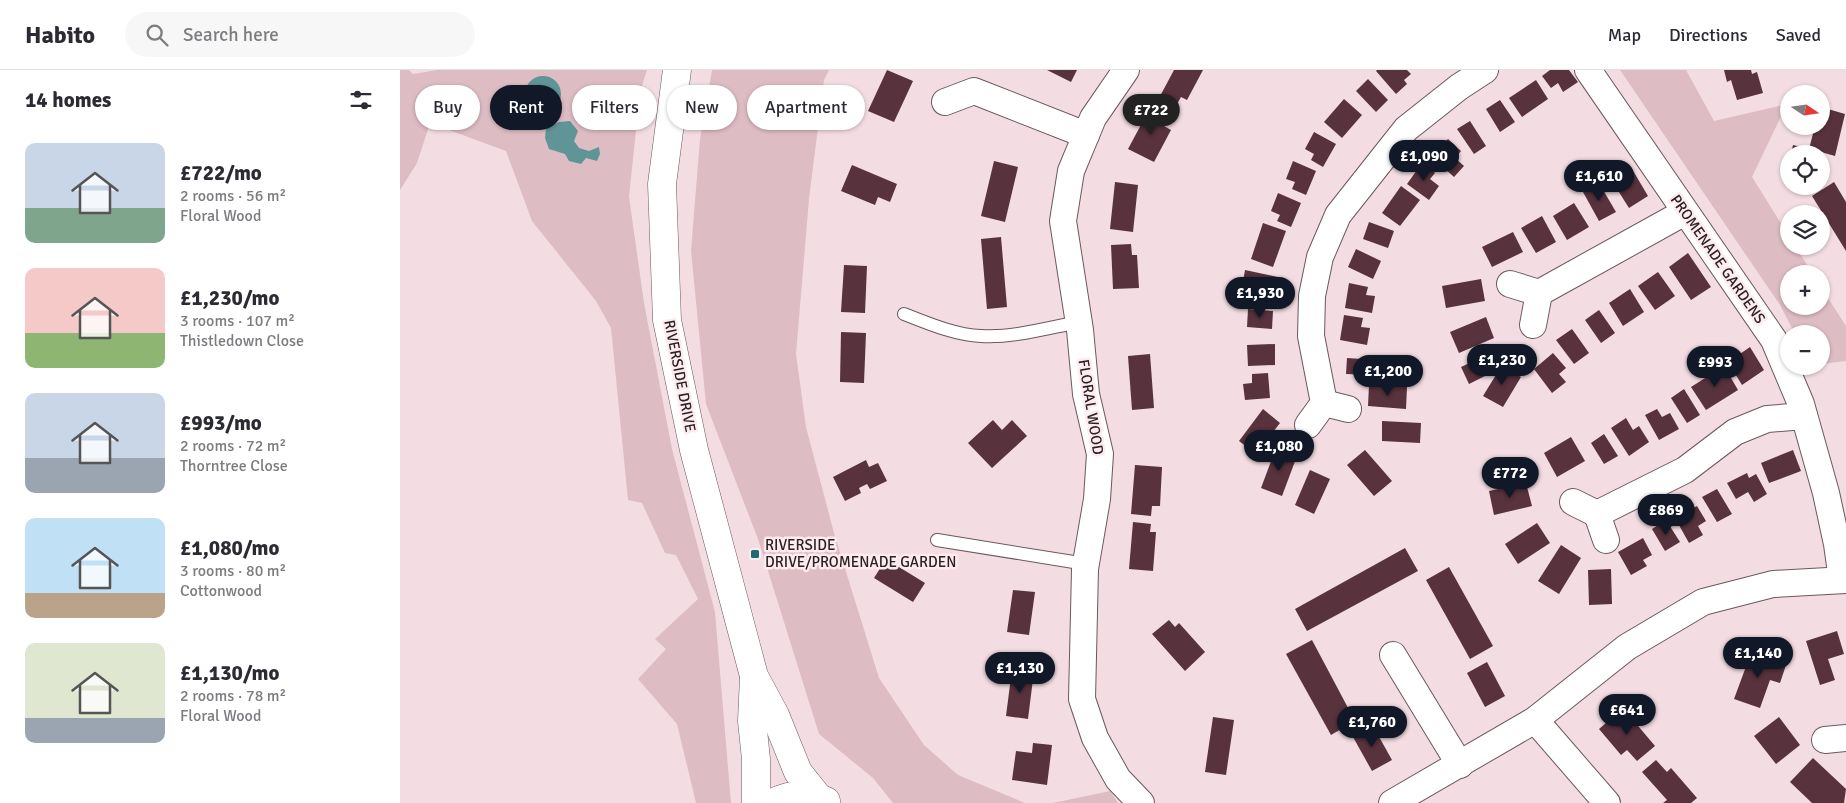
<!DOCTYPE html>
<html lang="en">
<head>
<meta charset="utf-8">
<style>
	:root { --surface:#fff; --page:#f7f7f7; --text:#2b2b33; --muted:#7c7c81; --line:#e1e1e2; --accent:#111827 }
	body { margin:0; font-family:Signika,sans-serif; background:var(--page); color:var(--text); height:100vh; display:flex; flex-direction:column; font-size:19px; white-space:nowrap }
	* { box-sizing:border-box; margin:0 }
	p { font-size:16px; color:var(--muted) }
	.icon { flex:none; width:28px; height:28px; fill:none; stroke:currentColor; stroke-width:2; stroke-linecap:round; stroke-linejoin:round }
	.map { position:relative; flex:1; overflow:hidden }
	.details { display:flex; flex-direction:column; background:var(--surface); width:400px }
	.details>* { flex:none }
	.hud { position:absolute; left:15px; top:15px; width:475px; height:45px; display:flex; gap:10px }
	.needle { width:32px; rotate:103deg }
	.buttons { position:absolute; left:1380px; top:15px; display:grid; gap:10px }
	.buttons a { display:grid; place-items:center; width:50px; height:50px; border-radius:50%; background:var(--surface); box-shadow:0 1px 4px #0004; font-size:25px }
	.price { position:absolute; translate:-50% -42px; padding:0 11px; border-radius:18px; background:var(--accent); color:#fff; font-size:16px; line-height:32px; filter:drop-shadow(0 1px 2px #0008) }
	.price::after { content:''; position:absolute; left:50%; top:30px; width:15px; height:11px; margin-left:-8px; background:inherit; clip-path:polygon(0 0,100% 0,50% 100%) }
	.price.active { background:#222; color:#fff }
	ul { padding:0; list-style:none }
	li { display:flex; align-items:center; gap:15px; height:125px; padding:0 25px }
	li span { display:grid; place-items:center; flex:none; width:140px; height:100px; border-radius:10px; color:#555 }
	li>.icon { margin-inline-start:auto }
	span .icon { width:60px; height:60px; fill:#fffc; stroke-width:1 }
	li b { font-size:21px }
	h2 { display:flex; justify-content:space-between; align-items:center; height:60px; padding:0 25px; font-size:21px }
	.tag { padding:0 18px; border-radius:22px; background:var(--surface); box-shadow:0 1px 4px #0004; font-size:18px; line-height:45px }
	.tag.active { background:var(--accent); color:#fff }
	header { display:flex; align-items:center; gap:30px; box-sizing:border-box; height:70px; padding:0 25px; background:var(--surface); border-bottom:1px solid var(--line) }
	header strong { font-size:24px }
	nav { display:flex; gap:28px; margin-inline-start:auto; font-size:18px }
	.search { width:350px; height:45px; background:var(--page); display:flex; align-items:center; gap:12px; box-sizing:border-box; padding:0 18px; border-radius:28px; color:var(--muted); font-size:19px }
	main { display:flex; flex:1; min-height:0 }
	.map>svg:first-child { display:block }
</style>
</head>
<body>
<header>
<strong>Habito</strong>
<div class="search"><svg class="icon" aria-label="search" viewBox="0 0 24 24"><circle cx="10" cy="10" r="6"/><path d="M15 15l6 6"/></svg>Search here</div>
<nav><a>Map</a><a>Directions</a><a>Saved</a></nav>
</header>
<main>
<section class="details">
<h2>14 homes<svg class="icon" aria-label="filters" viewBox="0 0 24 24"><path d="M4 7h16M4 17h16"/><circle cx="9" cy="7" r="2"/><circle cx="15" cy="17" r="2"/></svg></h2>
<ul>
<li><span style="background:linear-gradient(#c9d6e8 65%,#7fa58c 0)"><svg class="icon" aria-label="home" viewBox="0 0 24 24"><path d="M3 11l9-7 9 7M6 9v11h12V9"/></svg></span><div><b>£722/mo</b><p>2 rooms · 56 m²</p><p>Floral Wood</p></div></li>
<li><span style="background:linear-gradient(#f6c9c9 65%,#8fb573 0)"><svg class="icon" aria-label="home" viewBox="0 0 24 24"><path d="M3 11l9-7 9 7M6 9v11h12V9"/></svg></span><div><b>£1,230/mo</b><p>3 rooms · 107 m²</p><p>Thistledown Close</p></div></li>
<li><span style="background:linear-gradient(#c9d6e8 65%,#9aa5b1 0)"><svg class="icon" aria-label="home" viewBox="0 0 24 24"><path d="M3 11l9-7 9 7M6 9v11h12V9"/></svg></span><div><b>£993/mo</b><p>2 rooms · 72 m²</p><p>Thorntree Close</p></div></li>
<li><span style="background:linear-gradient(#bfe0f5 75%,#b9a48a 0)"><svg class="icon" aria-label="home" viewBox="0 0 24 24"><path d="M3 11l9-7 9 7M6 9v11h12V9"/></svg></span><div><b>£1,080/mo</b><p>3 rooms · 80 m²</p><p>Cottonwood</p></div></li>
<li><span style="background:linear-gradient(#dfe7d0 75%,#9aa5b1 0)"><svg class="icon" aria-label="home" viewBox="0 0 24 24"><path d="M3 11l9-7 9 7M6 9v11h12V9"/></svg></span><div><b>£1,130/mo</b><p>2 rooms · 78 m²</p><p>Floral Wood</p></div></li>
</ul>
</section>
<div class="map">
<svg width="1446" height="733" viewBox="0 0 1446 733">
	<rect width="100%" height="100%" fill="#f3dde2"/>
	<g fill="#debcc4">
		<path d="M0,0h9l4,4 24,-4h210l-7,22 -11,105 15,106 28,146 43,163 16,191h-35l-19,-79 -39,-45 28,-30 -11,-10 43,-40 -22,-44 -11,-2 -23,-50 -14,-3 -17,-172 -15,-27 -64,-80 -26,-70 -76,-28 -13,40 -17,27z"/>
		<path d="M312,0h117l-5,10 -15,119 -13,155 10,73 28,106 45,145 45,67 34,30 67,28h-132l-20,-25 -54,-44 -61,-195 -52,-135 -15,-153 9,-112z"/>
		<path d="M1220,0h66l28,51 73,-17 -35,73 37,59v10h6l18,28h-24v32h32v-19l25,39v35l-25,3v-30h-26l-15,-29z"/>
		<path d="M710,721l8,12h-65z"/>
	</g>
	<g fill="#609597">
		<circle cx="143" cy="24" r="18"/>
		<path d="M170,51l8,10 -4,10 5,7 10,3 10,-4 1,7 -3,7 -11,-3 -5,6 -12,-3 -4,-7 -16,-5 -4,-11 1,-9 13,-7z"/>
	</g>
	<g fill="#58323d">
		<path d="M487,0l26,11 -19,41 -26,-11z"/>
		<path d="M647,0h30l-6,12z"/>
		<path d="M774,0h29l-16,30 -6,-3 -5,9 -17,-8z"/>
		<path d="M977,0h30l4,4 -7,6 3,4 -11,10 -20,-23z"/>
		<path d="M1150,0h19l9,12 -15,10 -5,-9 -7,5 -9,-12z"/>
		<path d="M1324,0h27l1,4 5,-2 6,21 -26,7 -6,-20 -4,2z"/>
		<path d="M968,9l20,21 -12,12 -20,-21z"/>
		<path d="M1136,10l12,19 -26,18 -13,-19z"/>
		<path d="M944,29l18,16 -20,23 -18,-16z"/>
		<path d="M1100,30l15,22 -15,10 -14,-23z"/>
		<path d="M1421,37l24,7 -10,42 -14,-4 -30,2 2,-9 16,4 6,-23h6z"/>
		<path d="M750,38l19,9 -5,9 7,4 -17,32 -26,-13z"/>
		<path d="M1070,51l16,25 -12,8 -17,-25z"/>
		<path d="M914,62l22,12 -13,23 -12,-7 3,-6 -9,-5z"/>
		<path d="M1048,69l13,12 -6,7 9,8 -10,11 -22,-20z"/>
		<path d="M594,91l24,6 -13,55 -24,-6z"/>
		<path d="M893,91l23,10 -10,24 -14,-6 3,-7 -9,-3z"/>
		<path d="M1022,93l13,10 -5,6 9,7 -10,14 -22,-16z"/>
		<path d="M452,95l45,19 -7,18 -12,-5 -3,8 -34,-14z"/>
		<path d="M1232,99l16,27 -19,12 -17,-27z"/>
		<path d="M715,112l23,3 -5,47 -23,-3z"/>
		<path d="M1434,112l12,20v49l-34,-55z"/>
		<path d="M1199,113l17,29 -17,9 -16,-29z"/>
		<path d="M1001,116l19,14 -20,26 -18,-13z"/>
		<path d="M878,123l23,10 -10,24 -14,-6 3,-6 -9,-4z"/>
		<path d="M1174,133l15,24 -22,13 -14,-24z"/>
		<path d="M1142,146l14,26 -20,11 -15,-25z"/>
		<path d="M969,152l25,9 -6,17 -25,-9z"/>
		<path d="M863,153l23,8 -13,36 -22,-8z"/>
		<path d="M1113,162l10,20 -31,15 -10,-20z"/>
		<path d="M601,167l6,70 -20,2 -6,-70z"/>
		<path d="M731,174l1,11h5l2,33 -26,1 -2,-44z"/>
		<path d="M956,179l25,12 -8,18 -25,-12z"/>
		<path d="M1288,183l23,34 -20,13 -22,-33z"/>
		<path d="M444,195l23,1 -2,47 -24,-1z"/>
		<path d="M845,200l33,7 -5,23 -16,-3 1,-7 -16,-3z"/>
		<path d="M1258,202l17,24 -20,14 -17,-24z"/>
		<path d="M1081,209l4,22 -39,7 -4,-22z"/>
		<path d="M949,213l19,4 -2,8 9,1 -3,17 -27,-5z"/>
		<path d="M1230,219l14,23 -21,14 -14,-23z"/>
		<path d="M848,239l25,2 -1,18 -25,-2z"/>
		<path d="M1199,240l16,23 -14,10 -16,-23z"/>
		<path d="M944,245l19,3 -2,9 9,1 -3,17 -27,-5z"/>
		<path d="M1086,247l8,21 -35,15 -9,-21z"/>
		<path d="M1172,259l17,24 -15,11 -18,-24z"/>
		<path d="M441,262l25,1 -2,50 -24,-1z"/>
		<path d="M875,274v21l-27,1 -1,-21z"/>
		<path d="M1350,277l14,23 -22,15 -8,-13 7,-4 -7,-10z"/>
		<path d="M1153,283l13,15 -7,6 7,8 -14,11 -18,-24z"/>
		<path d="M750,284l4,54 -22,2 -4,-54z"/>
		<path d="M947,288l29,2 -1,15 -29,-1z"/>
		<path d="M1078,289l9,16 -18,9 -8,-17z"/>
		<path d="M1102,295l19,12 -18,30 -20,-11z"/>
		<path d="M1324,296l14,24 -32,20 -15,-23z"/>
		<path d="M868,303l2,25 -25,2 -2,-16 9,-1v-9z"/>
		<path d="M969,315l38,2 -1,22 -38,-3z"/>
		<path d="M1284,319l16,26 -13,8 -16,-25z"/>
		<path d="M863,339l17,14 -24,31 -17,-13z"/>
		<path d="M1257,339l5,8 8,-4 9,16 -20,11 -14,-25z"/>
		<path d="M1226,348l7,12 6,-4 10,16 -20,14 -18,-28z"/>
		<path d="M593,350l9,10 10,-10 15,16 -35,32 -24,-25z"/>
		<path d="M982,351l39,2 -1,20 -38,-2z"/>
		<path d="M1204,364l14,22 -14,8 -13,-21z"/>
		<path d="M1171,367l14,24 -28,16 -13,-24z"/>
		<path d="M876,378l21,8 -15,40 -21,-8z"/>
		<path d="M965,380l27,31 -18,15 -27,-31z"/>
		<path d="M1393,380l8,21 -32,12 -8,-20z"/>
		<path d="M466,390l3,7 9,-4 9,18 -17,8 -3,-5 -8,4 2,5 -16,8 -12,-24z"/>
		<path d="M735,395l27,2 -2,39h-8l-1,10 -20,-2z"/>
		<path d="M910,400l20,9 -16,35 -19,-9z"/>
		<path d="M1347,403l2,5 7,-4 11,20 -13,8 -6,-10 -12,7 -9,-16z"/>
		<path d="M1126,413l6,23 -38,9 -5,-24z"/>
		<path d="M1317,419l15,25 -15,8 -15,-25z"/>
		<path d="M1297,436l9,15 -8,5 5,9 -14,8 -14,-25z"/>
		<path d="M1266,450l14,22 -15,9 -13,-22z"/>
		<path d="M733,452l18,2 -1,8h6l-3,39 -24,-2z"/>
		<path d="M1137,453l13,20 -32,21 -13,-20z"/>
		<path d="M1243,468l9,17 -9,5 4,6 -16,9 -13,-23z"/>
		<path d="M1161,475l20,13 -22,36 -21,-13z"/>
		<path d="M1005,478l13,23 -111,60 -12,-22z"/>
		<path d="M486,489l39,24 -12,19 -39,-24z"/>
		<path d="M1049,497l44,79 -23,13 -44,-79z"/>
		<path d="M1211,499l1,35 -23,1 -1,-35z"/>
		<path d="M613,520l22,2 -6,43 -22,-3z"/>
		<path d="M769,550l6,7 4,-4 26,29 -20,19 -33,-37z"/>
		<path d="M1437,561l7,23 -16,5 7,21 -15,5 -14,-44z"/>
		<path d="M912,570l43,81 -24,14 -45,-81z"/>
		<path d="M1351,583l35,12 -6,18 -10,-3 -10,28 -26,-9z"/>
		<path d="M1087,592l18,34 -20,11 -18,-34z"/>
		<path d="M612,599l22,2 -6,48 -22,-3z"/>
		<path d="M1223,638l32,38 -18,15 -10,-11 -6,5 -22,-26z"/>
		<path d="M813,647l21,3 -8,55 -21,-3z"/>
		<path d="M1379,647l21,28 -24,19 -22,-28z"/>
		<path d="M973,656l19,34 -20,11 -19,-34z"/>
		<path d="M633,673l19,2 -5,40 -35,-5 4,-29 16,2z"/>
		<path d="M1413,688l33,31 -2,14h-32l-22,-21z"/>
		<path d="M1256,690l11,12 4,-4 26,30 -6,5h-28l4,-3 -25,-28z"/>
	</g>
	<g fill="none" stroke-linecap="round" stroke-linejoin="round">
		<g stroke="#6b585d" stroke-width="14">
			<g id="service">
				<path d="M504,244c23,9 51,21 77,22 32,2 66,-8 98,-14"/>
				<path d="M537,470l149,24"/>
			</g>
		</g>
		<g stroke="#6b585d" stroke-width="28">
			<g id="minor">
				<path d="M726,0l-33,48 -7,17 -15,36 -8,50 17,109 6,64 14,60 -3,45 -12,70 -3,130 13,39 23,41 23,24"/>
				<path d="M1188,0l186,270 27,64 25,89 11,51 5,36"/>
				<path d="M545,32l29,-11 112,44"/>
				<path d="M1110,214l29,9 146,-81"/>
				<path d="M1133,255l6,-32"/>
				<path d="M924,333l24,6"/>
				<path d="M908,355l16,-22 -13,-67 1,-40 8,-39 18,-42 68,-86 53,-42 26,-17"/>
				<path d="M1173,432l24,12 88,-44 50,-38 32,-13 37,-3"/>
				<path d="M1197,444l9,26"/>
				<path d="M993,585l67,110"/>
				<path d="M1135,650l72,83"/>
				<path d="M1425,670l21,-2"/>
				<path d="M992,733l143,-83 92,-73 76,-45 70,-18 73,-4"/>
			</g>
		</g>
		<g stroke="#6b585d" stroke-width="29">
			<g id="tertiary">
				<path d="M277,0l-15,114 5,136 27,130 60,226 21,39 23,57 20,25"/>
				<path d="M354,607l-2,44 4,38v44"/>
				<path d="M372,733c18,-9 36,-11 54,-2"/>
			</g>
		</g>
		<use href="#service" stroke="#fff" stroke-width="12"/>
		<use href="#minor" stroke="#fff" stroke-width="26"/>
		<use href="#tertiary" stroke="#fff" stroke-width="28"/>
	</g>
	<rect fill="#206c70" stroke="#fdebef" stroke-width="2" x="350" y="479" width="10" height="10" rx="2.5"/>
	<g text-anchor="middle" dominant-baseline="central" stroke-width="5" stroke-linejoin="round" paint-order="stroke">
		<g font-size="15" fill="#292123" stroke="#fdebef">
			<text transform="translate(1318 189) rotate(55)">PROMENADE GARDENS</text>
			<text transform="translate(280 306) rotate(79)">RIVERSIDE DRIVE</text>
			<text transform="translate(691 337) rotate(81)">FLORAL WOOD</text>
		</g>
		<g font-size="15" fill="#292123" stroke="#fdebef" text-anchor="start">
			<text x="365" y="475">RIVERSIDE<tspan x="365" dy="17">DRIVE/PROMENADE GARDEN</tspan></text>
		</g>
	</g>
</svg>
<div class="buttons">
<a><svg class="needle" viewBox="-14 -14 28 28"><path d="M0-13l5 13h-10z" fill="#e53935"/><path d="M0 13l5-13h-10z" fill="#7c7c81"/></svg></a>
<a><svg class="icon" aria-label="locate" viewBox="0 0 24 24"><circle cx="12" cy="12" r="6"/><path d="M12 2v4M12 18v4M2 12h4M18 12h4"/></svg></a>
<a><svg class="icon" aria-label="layers" viewBox="0 0 24 24"><path d="M12 4l9 5-9 5-9-5zM3 14l9 5 9-5"/></svg></a>
<a>+</a>
<a>−</a>
</div>
<b class="price active" style="left:751px;top:66px">£722</b>
<b class="price" style="left:1024px;top:112px">£1,090</b>
<b class="price" style="left:1199px;top:132px">£1,610</b>
<b class="price" style="left:860px;top:249px">£1,930</b>
<b class="price" style="left:1102px;top:316px">£1,230</b>
<b class="price" style="left:1315px;top:318px">£993</b>
<b class="price" style="left:988px;top:327px">£1,200</b>
<b class="price" style="left:879px;top:402px">£1,080</b>
<b class="price" style="left:1110px;top:429px">£772</b>
<b class="price" style="left:1266px;top:466px">£869</b>
<b class="price" style="left:1358px;top:609px">£1,140</b>
<b class="price" style="left:620px;top:624px">£1,130</b>
<b class="price" style="left:1227px;top:666px">£641</b>
<b class="price" style="left:972px;top:678px">£1,760</b>
<div class="hud">
<a class="tag">Buy</a>
<a class="tag active">Rent</a>
<a class="tag">Filters</a>
<a class="tag">New</a>
<a class="tag">Apartment</a>
</div>
</div>
</main>
</body>
</html>
